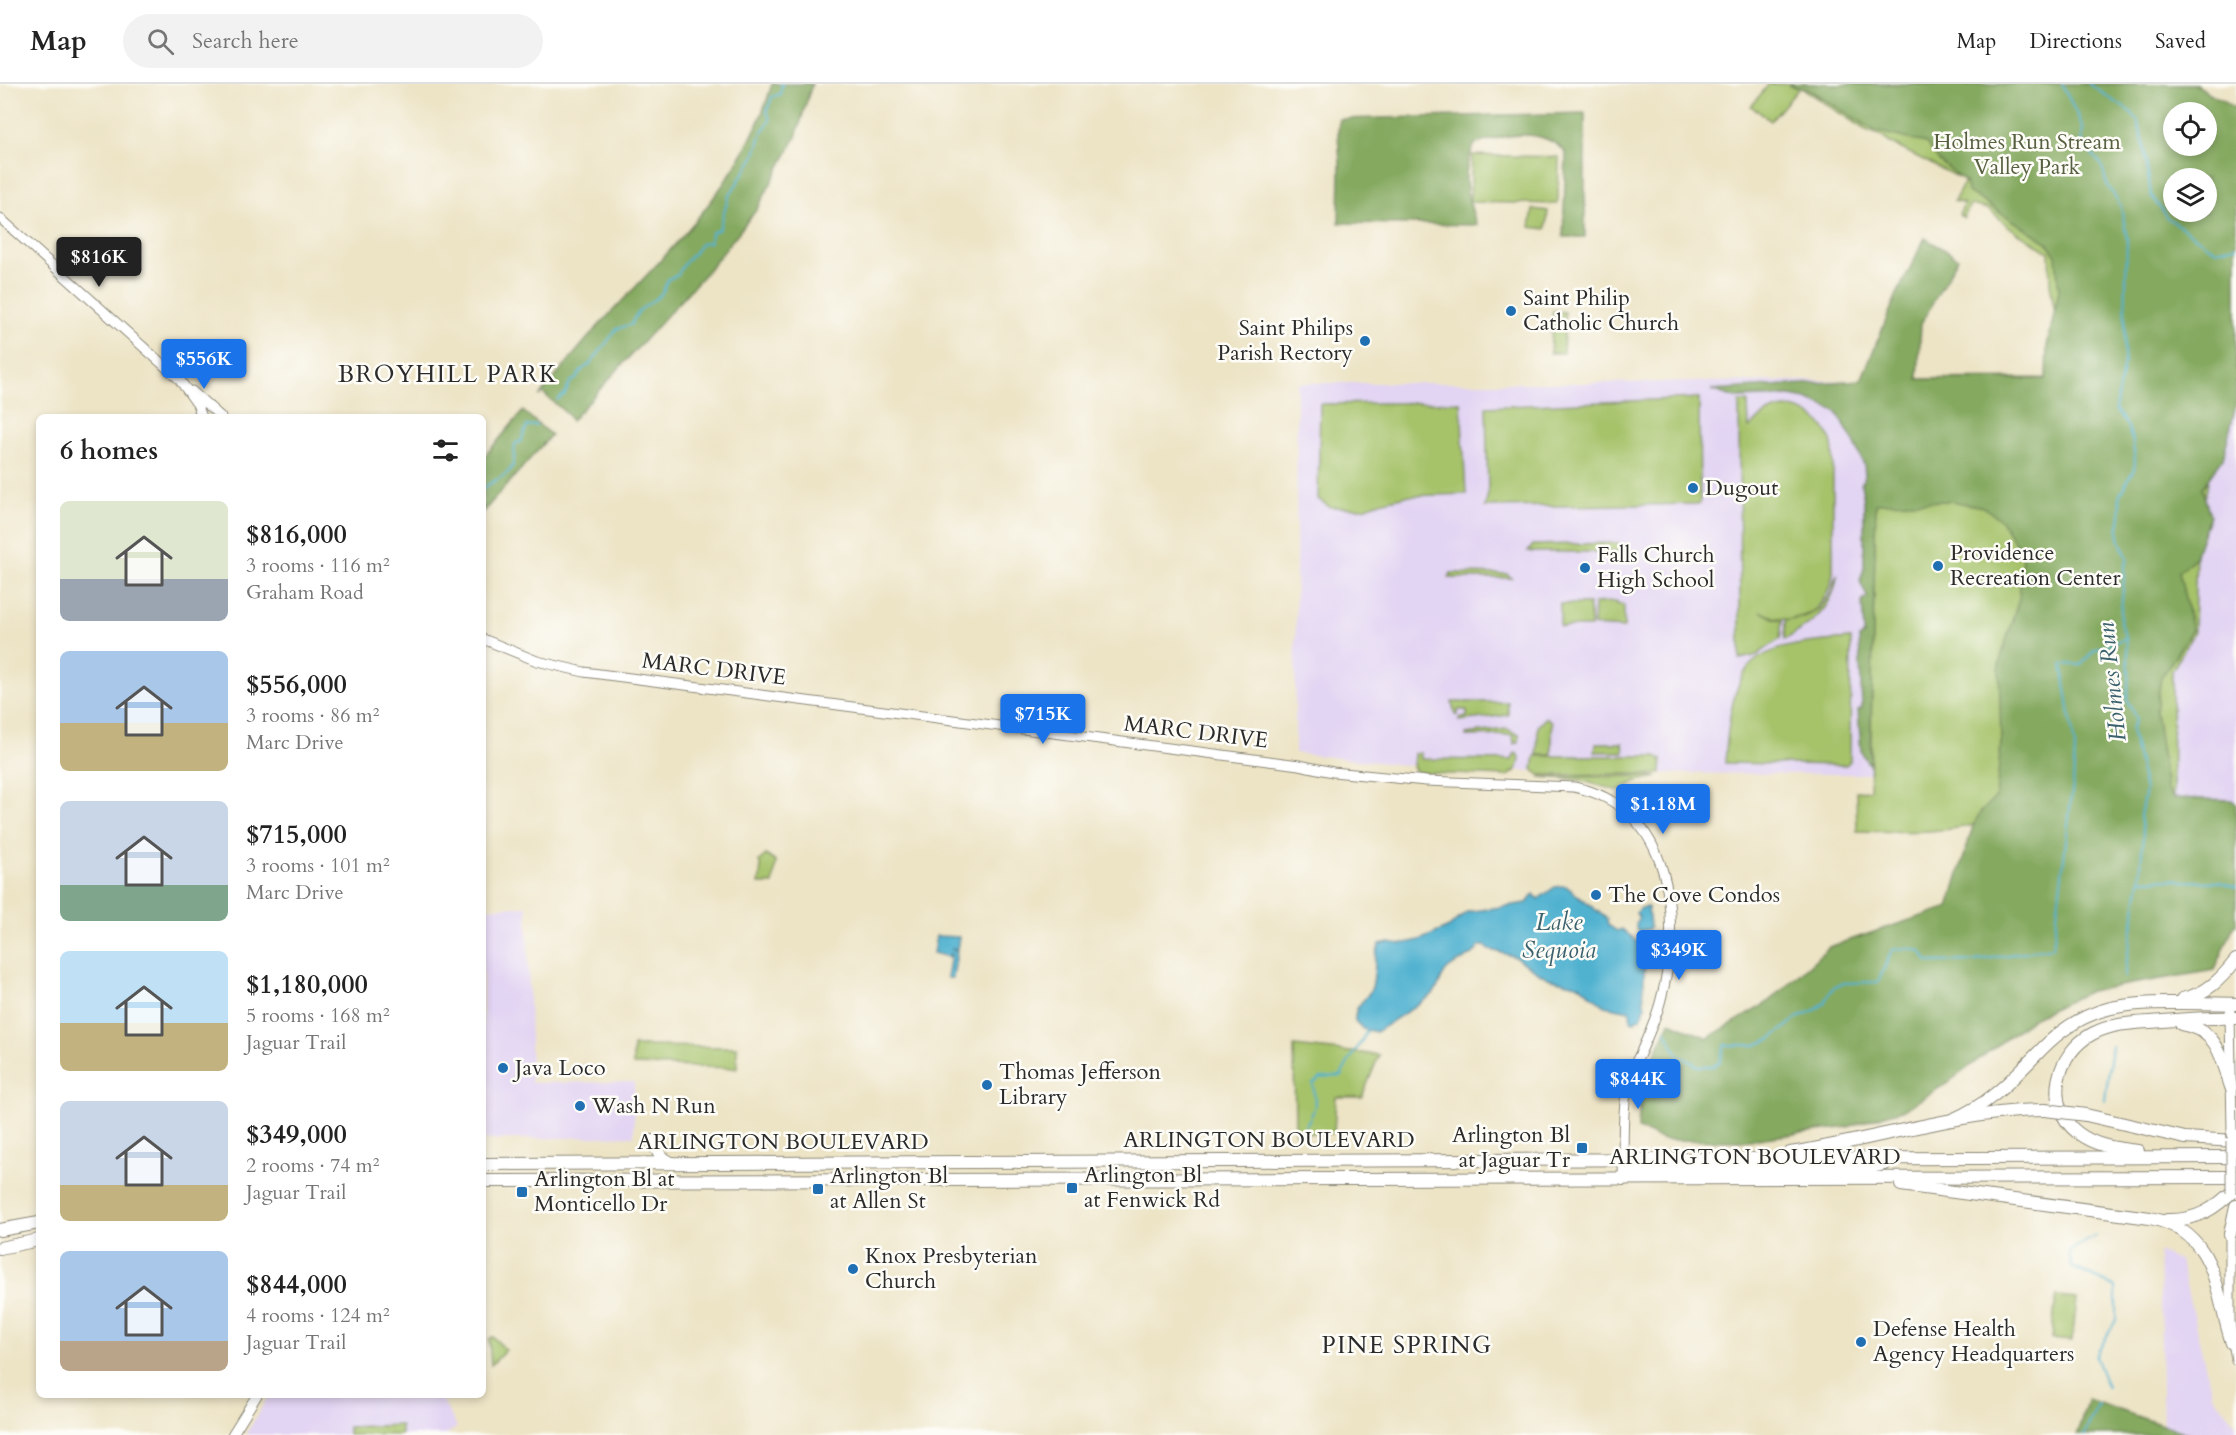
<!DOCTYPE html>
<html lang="en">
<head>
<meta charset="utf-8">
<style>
	:root { --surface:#fff; --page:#f2f2f2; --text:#222; --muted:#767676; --line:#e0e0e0; --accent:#1a73e8 }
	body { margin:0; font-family:Cardo,serif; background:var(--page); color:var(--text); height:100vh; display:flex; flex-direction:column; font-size:22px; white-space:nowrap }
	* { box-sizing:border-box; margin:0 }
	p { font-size:20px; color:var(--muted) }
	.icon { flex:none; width:33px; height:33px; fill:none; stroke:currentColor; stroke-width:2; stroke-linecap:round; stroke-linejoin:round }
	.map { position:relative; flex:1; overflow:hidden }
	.drawer { position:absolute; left:36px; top:330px; width:450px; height:984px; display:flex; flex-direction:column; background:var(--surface); border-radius:9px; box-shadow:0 3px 9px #0003 }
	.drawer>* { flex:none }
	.buttons { position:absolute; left:2163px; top:18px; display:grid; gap:12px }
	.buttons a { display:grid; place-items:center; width:54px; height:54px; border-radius:50%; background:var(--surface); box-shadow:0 3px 9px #0003; font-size:30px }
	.price { position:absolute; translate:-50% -51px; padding:0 14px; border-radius:6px; background:var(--accent); color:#fff; font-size:20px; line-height:39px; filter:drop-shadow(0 2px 3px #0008) }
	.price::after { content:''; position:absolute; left:50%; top:36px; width:18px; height:14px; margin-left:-9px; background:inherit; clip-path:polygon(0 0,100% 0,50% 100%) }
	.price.current { background:#222; color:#fff }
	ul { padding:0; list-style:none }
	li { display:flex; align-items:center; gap:18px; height:150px; padding:0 24px }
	li span { display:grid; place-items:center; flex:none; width:168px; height:120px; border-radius:9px; color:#555 }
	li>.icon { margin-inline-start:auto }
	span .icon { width:72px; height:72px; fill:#fffc; stroke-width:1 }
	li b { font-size:26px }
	h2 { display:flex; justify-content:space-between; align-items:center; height:72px; padding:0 24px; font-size:26px }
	header { display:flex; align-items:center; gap:36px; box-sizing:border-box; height:84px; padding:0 30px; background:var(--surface); border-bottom:2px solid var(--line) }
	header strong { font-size:28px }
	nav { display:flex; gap:33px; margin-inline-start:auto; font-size:21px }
	.search { width:420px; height:54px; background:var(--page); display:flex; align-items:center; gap:15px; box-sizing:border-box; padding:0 21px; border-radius:33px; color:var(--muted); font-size:22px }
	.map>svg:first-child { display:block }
</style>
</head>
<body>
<header>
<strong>Map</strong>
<div class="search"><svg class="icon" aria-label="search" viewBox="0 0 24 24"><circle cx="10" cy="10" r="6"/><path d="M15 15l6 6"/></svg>Search here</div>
<nav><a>Map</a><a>Directions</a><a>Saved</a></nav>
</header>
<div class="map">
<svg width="2236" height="1351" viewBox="0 0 2236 1351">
	<rect width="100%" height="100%" fill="#fdfcf7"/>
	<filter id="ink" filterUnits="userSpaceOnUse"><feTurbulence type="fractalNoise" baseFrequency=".0167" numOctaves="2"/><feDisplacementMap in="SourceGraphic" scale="12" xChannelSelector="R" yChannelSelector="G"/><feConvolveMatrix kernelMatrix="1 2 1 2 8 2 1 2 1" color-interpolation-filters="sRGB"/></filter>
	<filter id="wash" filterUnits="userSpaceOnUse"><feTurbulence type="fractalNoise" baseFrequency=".008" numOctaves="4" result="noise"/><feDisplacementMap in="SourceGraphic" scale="24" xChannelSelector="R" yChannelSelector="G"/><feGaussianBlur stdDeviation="1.35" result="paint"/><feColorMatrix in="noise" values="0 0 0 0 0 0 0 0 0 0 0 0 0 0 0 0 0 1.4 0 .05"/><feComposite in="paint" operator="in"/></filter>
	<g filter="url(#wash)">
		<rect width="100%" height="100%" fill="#ede4c6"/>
		<g fill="#e2d4f3">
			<path d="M1878,296l-7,394 -323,-1 -1,-2 -106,-2 -146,-16 2,-370h288z"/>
			<path d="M2236,321v431l-68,-40 -7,-118 33,-119 16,-44 -8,-27 21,-30z"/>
			<path d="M527,822l4,177 103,-1v54l-151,4v-232z"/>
			<path d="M2159,1167l21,10 32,133 24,30v11h-73z"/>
			<path d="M269,1311h170l18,32 -11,8h-197l-2,-2z"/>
		</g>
		<g fill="#a6c36a" stroke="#68774a" stroke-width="1.5" fill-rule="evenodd">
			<path d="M1769,0h428l1,3 36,27 -23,350 -15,86 -2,82 -22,39 1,127 -180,22c-45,14 -90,12 -136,11l-1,-40 14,-1 8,-411 188,-1 -16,-94 -1,-32 -37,-23 -24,-20 -18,-4 -6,13 -5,-3 5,-11 -10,-3 11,-20 -75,-38 -10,-8 -13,-4 -67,-44 -29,34 -20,-15zM2174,28h32v34h-32zM2174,94h32v34h-32z"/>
			<path d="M1472,71l87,2 -1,47 -88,-2z"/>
			<path d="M1533,125l15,2 -2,18 -16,-2z"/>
			<path d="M1553,227l12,1 -2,41h-13z"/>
			<path d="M1699,314l1,106 -215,3 3,-13 -2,-87z"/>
			<path d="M1461,318l5,92 -60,2 -26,6 -16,6 -34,-1 -12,-8 2,-95z"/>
			<path d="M1739,318h9l1,26c7,-6 13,-13 23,-17 23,-9 49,5 58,27 3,6 3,13 3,19v116c-3,17 -9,33 -25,41 -6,3 -14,4 -19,6 18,-1 34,-10 42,-28 2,-5 3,-13 6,-17 -3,33 -26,50 -53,65l1,-19 3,-1 -15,-3 -13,-6 15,8 7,1 -2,19 -23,16 -17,4z"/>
			<path d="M1618,459l3,5 -3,4h-90l5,-7z"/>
			<path d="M1451,489l56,1 4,4h-62z"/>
			<path d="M1617,518v2l7,1v23l-31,-2 1,-23z"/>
			<path d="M1560,520h29l2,23h-31z"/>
			<path d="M1851,555l-1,122 -4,4 -121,-2c2,-28 5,-70 22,-94 18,-26 76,-28 104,-30z"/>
			<path d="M1452,618h56v13l-49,6v-3l8,-1v-7h-9v5h-3z"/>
			<path d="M1546,633l6,5v33h-15l1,-29z"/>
			<path d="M1507,645l12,6v7l-5,2 -1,-9 -47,1v-2z"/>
			<path d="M1596,659h27l1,9h-29z"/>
			<path d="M1414,669h7v6l91,1 3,-7 4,2c3,9 -3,18 -12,21l-80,-3 -10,-1 -4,-5z"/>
			<path d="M1535,672h121l6,3 -1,14 -4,1 -118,1 -6,-6z"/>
			<path d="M1539,693l110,-1 8,1 -21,4 -17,10 -40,-11z"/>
			<path d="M766,771l10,7 -3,22h-14l2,-18 -2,-5z"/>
			<path d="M633,962l104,1v21l-104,-3z"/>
			<path d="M1294,962l85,9 -17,42h-26l-2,36h-39z"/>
			<path d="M2056,1213l21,2 -5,42 -21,-2z"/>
			<path d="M493,1253l13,13 -15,15 -2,-26z"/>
			<path d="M401,1341v10h-53v-8z"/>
		</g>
		<g fill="#84a95e" stroke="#586a44" stroke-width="1.5" fill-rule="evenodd">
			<path d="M772,0h40l-16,53 -39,72 -45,57 -141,155 -3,-6 -25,-22 -4,3c22,-25 42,-52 65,-76 67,-71 141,-140 168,-236z"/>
			<path d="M1788,0h406l42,24v297l-13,53 -21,30 8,27 -16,44 -15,12 13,59 -31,48 -5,33 11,78 6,9 59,2 4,4v120l-4,6 -17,40 -125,21 -57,27 -84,64 -42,26 -59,19 -106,14 -78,-1 -26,-11c1,-42 14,-70 32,-107l38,16 62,-37 59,-54 120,-40 24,-81 7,-13 16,-16 5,-55 -2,-78 20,-65 3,-45 -21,-34 -18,-13 -32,-6 -75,2 -6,263 -9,-14 -3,-42 4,-2 -3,-70 5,-3 -2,-33 5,-5 -7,-16 4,-13v-68l-3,-16 4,-9 -1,-10 -10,-23 -18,-31 -30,-12 -16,-3 -55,2 -24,-8 150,-10 36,-86 28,-56 33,20 -37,66 -3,55h128l1,-33 12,-55 -3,-35 -9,-14 -79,-50 -3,-10 -26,-21 -13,-18 -51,-12 -66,-41 -19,-4zM2174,28h32v34h-32zM2174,94h32v34h-32z"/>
			<path d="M1585,29v124h-22l3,-84c-24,-27 -60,-18 -91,-9 -15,28 -9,52 2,81l-138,-2 1,-59 -2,-30 1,-15z"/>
			<path d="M523,327l28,24 -68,77v-54z"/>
			<path d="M2088,1315l103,36h-114z"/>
		</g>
		<g fill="#51b2d0" stroke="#3e6e7e" stroke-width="1.5">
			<path d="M1562,802h4l41,33 1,6 9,6 5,-2 23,19c1,13 -4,51 0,58l-4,12 -5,1 -2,3 -3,-1 -1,-10 -25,-5 -24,-20 -33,-8 -25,-15 -7,-6 -28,-8 -2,-3h-6c-6,11 -23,15 -32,23 -8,7 -8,19 -16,26l-56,37 -13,-3 -8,-8c-1,-19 12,-19 17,-34 4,-14 1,-32 8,-43l9,-2 11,2 20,-4 29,-13 18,-15 60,-9 7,-9 4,5 17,-12z"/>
			<path d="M1648,823l2,20 -1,2 -10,2 -3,-3v-6l3,-4 -3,-5 4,-5z"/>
			<path d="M936,852l23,1 -2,12h-6l6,2 -4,27h-6l4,-25 -3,4 -15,-4z"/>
		</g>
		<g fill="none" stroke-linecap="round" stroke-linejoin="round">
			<g stroke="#51b2d0" stroke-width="2">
				<path d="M2062,0l21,43 -1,12 5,10 14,15 6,20 14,22 6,33 -3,124 -9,46 13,18 5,16 2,18 -1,8 -15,27 2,19 -3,17 2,10 8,17 -3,7 -5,57 6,15 3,32 -2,30 9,19 -5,10 14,61 -5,26 3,18 -3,46 -16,97"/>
				<path d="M2089,0l43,29 5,7 6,21 8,54 15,22 49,33 21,-4"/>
				<path d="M557,316l8,-6 5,-12 6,-3 6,-9 9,-7 26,-34 15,-5c4,-15 16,-19 27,-28 5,-4 7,-11 9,-17l10,-4c4,-13 16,-20 24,-32l8,-1 1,-9 8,-4 10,-33 25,-39 8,-25 8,-12 -3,-9 5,-14 8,-3 2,-10"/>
				<path d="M483,405c8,-9 27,-12 30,-25 2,-6 1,-14 2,-20l6,-3 6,-15 9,-1"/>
				<path d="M2141,796l33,-1 9,2 37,1 16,5"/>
				<path d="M1665,946l13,25 20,11h15l7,-4 5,-17h31l15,-6 26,-21 20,-9 7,-6 9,-15 11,-5 34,-1 14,-32 15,-2 14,3 7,11 47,-1 78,-14 20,-163 2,-37 -13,-83 19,1 13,-15 32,-12"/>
				<path d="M2105,1016l7,-54"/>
				<path d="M1305,1042c12,-17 11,-22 8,-42l8,-6 20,-2c7,-16 18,-29 26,-45"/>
				<path d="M2096,1152l-27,15 3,16 44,20v33l-21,37 12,30"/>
				<path d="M2084,1351l14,-31"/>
			</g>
		</g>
	</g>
	<g filter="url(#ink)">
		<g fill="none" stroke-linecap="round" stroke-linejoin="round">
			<g stroke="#8c8878" stroke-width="11">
				<g id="secondary">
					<path d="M0,134l179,161 18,25 5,13"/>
					<path d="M192,307l29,26"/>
					<path d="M483,555l54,22 47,11 715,93 34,7 93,9 148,6c100,20 109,135 86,216 -5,18 -13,35 -20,51 -4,8 -9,16 -11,25 -8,32 -5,67 -6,100"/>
					<path d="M2230,928l2,120"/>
					<path d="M2230,1144v94l6,38"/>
					<path d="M232,1351l25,-40"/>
				</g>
			</g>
			<g stroke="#8c8878" stroke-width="14">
				<g id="highway">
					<path d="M2182,915c25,-5 39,-20 54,-39"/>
					<path d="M2181,940c37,6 40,32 50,63"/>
					<path d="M2086,1031l99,23 51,3"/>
					<path d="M1952,1036c44,-19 63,-45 96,-77 40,-38 80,-41 133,-40 18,0 37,0 55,1"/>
					<path d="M652,1057l9,16 10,6"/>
					<path d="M2138,1067c-21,-2 -43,-5 -60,-18 -36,-28 -21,-80 14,-99 23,-12 46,-11 71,-13 24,-2 48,-4 73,-3"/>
					<path d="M1790,1069c85,-13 168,-42 255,-43"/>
					<path d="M483,1080l1753,-7"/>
					<path d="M1623,1095l4,-6 6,-4 233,-1 19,-4"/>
					<path d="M483,1097l1753,-4"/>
					<path d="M1901,1101l249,33c68,14 64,71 82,125"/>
					<path d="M2167,1136c30,1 49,-12 69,-32"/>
					<path d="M0,1146l39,-7"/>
					<path d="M2230,1150l6,-28"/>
					<path d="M0,1164l39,-8"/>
				</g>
			</g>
			<use href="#secondary" stroke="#fff" stroke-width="9"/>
			<use href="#highway" stroke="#fff" stroke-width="12"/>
			<g stroke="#8c8878" stroke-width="11" stroke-linecap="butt">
				<path id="secondary-bridge" d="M2231,1109v-52"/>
			</g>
			<g stroke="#8c8878" stroke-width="13" stroke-linecap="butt">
				<path id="primary-bridge" d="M2232,1048l4,19"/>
			</g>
			<g stroke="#8c8878" stroke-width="14" stroke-linecap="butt">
				<path id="highway-bridge" d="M2045,1026l41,5"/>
			</g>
			<use href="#secondary-bridge" stroke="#fff" stroke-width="9"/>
			<use href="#primary-bridge" stroke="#fff" stroke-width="10"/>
			<use href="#highway-bridge" stroke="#fff" stroke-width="12"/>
		</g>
	</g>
	<g fill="#1f6fb2" stroke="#fdfcf7" stroke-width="2">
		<circle cx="1511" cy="227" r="6"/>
		<circle cx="1365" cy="257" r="6"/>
		<circle cx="1693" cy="404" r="6"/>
		<circle cx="1938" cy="482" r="6"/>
		<circle cx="1585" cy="484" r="6"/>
		<circle cx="1596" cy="811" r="6"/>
		<circle cx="503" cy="984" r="6"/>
		<circle cx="987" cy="1001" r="6"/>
		<circle cx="580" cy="1022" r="6"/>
		<rect x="1576" y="1058" width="12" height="12" rx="3"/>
		<rect x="1066" y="1098" width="12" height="12" rx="3"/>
		<rect x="812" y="1099" width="12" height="12" rx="3"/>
		<rect x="516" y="1102" width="12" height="12" rx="3"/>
		<circle cx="853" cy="1185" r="6"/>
		<circle cx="1861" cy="1258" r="6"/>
	</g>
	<g text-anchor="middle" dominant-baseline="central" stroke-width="5" stroke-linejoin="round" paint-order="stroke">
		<g font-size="22" fill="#566041" stroke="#fdfcf7">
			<text x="2027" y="58">Holmes Run Stream<tspan x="2027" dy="25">Valley Park</tspan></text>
		</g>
		<g font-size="22" fill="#2b2b2b" stroke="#fdfcf7" text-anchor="start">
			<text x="1523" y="214">Saint Philip<tspan x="1523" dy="25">Catholic Church</tspan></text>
			<text x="1353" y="244" text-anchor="end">Saint Philips<tspan x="1353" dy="25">Parish Rectory</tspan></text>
			<text x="1705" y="404">Dugout</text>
			<text x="1950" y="469">Providence<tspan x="1950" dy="25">Recreation Center</tspan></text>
			<text x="1597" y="471">Falls Church<tspan x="1597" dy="25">High School</tspan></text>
			<text x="1608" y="811">The Cove Condos</text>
			<text x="515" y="984">Java Loco</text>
			<text x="999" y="988">Thomas Jefferson<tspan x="999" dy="25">Library</tspan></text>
			<text x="592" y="1022">Wash N Run</text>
			<text x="1570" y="1051" text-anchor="end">Arlington Bl<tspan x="1570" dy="25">at Jaguar Tr</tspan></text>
			<text x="1084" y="1091">Arlington Bl<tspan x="1084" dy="25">at Fenwick Rd</tspan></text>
			<text x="830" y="1092">Arlington Bl<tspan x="830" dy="25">at Allen St</tspan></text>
			<text x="534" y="1095">Arlington Bl at<tspan x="534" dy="25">Monticello Dr</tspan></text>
			<text x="865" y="1172">Knox Presbyterian<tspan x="865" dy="25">Church</tspan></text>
			<text x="1873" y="1245">Defense Health<tspan x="1873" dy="25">Agency Headquarters</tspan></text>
		</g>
		<g font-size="22" fill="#2b2b2b" stroke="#fdfcf7">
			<text transform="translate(714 585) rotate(7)">MARC DRIVE</text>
			<text transform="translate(1196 648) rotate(7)">MARC DRIVE</text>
			<text x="1269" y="1056">ARLINGTON BOULEVARD</text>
			<text x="783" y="1058">ARLINGTON BOULEVARD</text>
			<text x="1755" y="1073">ARLINGTON BOULEVARD</text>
		</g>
		<g font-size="24" letter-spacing="1.5" fill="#2b2b2b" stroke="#fdfcf7">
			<text x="448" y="290">BROYHILL PARK</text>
			<text x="1407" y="1261">PINE SPRING</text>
		</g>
		<g font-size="24" font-style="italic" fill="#3a616d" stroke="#fdfcf7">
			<text transform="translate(2112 598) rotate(-96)">Holmes Run</text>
			<text x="1559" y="838">Lake<tspan x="1559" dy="28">Sequoia</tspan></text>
		</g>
	</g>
</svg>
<div class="buttons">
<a><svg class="icon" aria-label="locate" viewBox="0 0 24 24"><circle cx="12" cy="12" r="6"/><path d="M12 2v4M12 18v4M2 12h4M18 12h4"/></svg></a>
<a><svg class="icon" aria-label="layers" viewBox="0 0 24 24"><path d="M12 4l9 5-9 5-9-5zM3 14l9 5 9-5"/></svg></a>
</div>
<b class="price current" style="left:99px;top:204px">$816K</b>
<b class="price" style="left:204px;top:306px">$556K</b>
<b class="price" style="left:1043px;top:661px">$715K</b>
<b class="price" style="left:1663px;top:751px">$1.18M</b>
<b class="price" style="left:1679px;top:897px">$349K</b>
<b class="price" style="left:1638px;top:1026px">$844K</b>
<section class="drawer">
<h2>6 homes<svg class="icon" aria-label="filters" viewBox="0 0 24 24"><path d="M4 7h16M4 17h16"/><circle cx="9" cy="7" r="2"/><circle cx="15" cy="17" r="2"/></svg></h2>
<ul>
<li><span style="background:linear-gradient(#dfe7d0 65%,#9aa5b1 0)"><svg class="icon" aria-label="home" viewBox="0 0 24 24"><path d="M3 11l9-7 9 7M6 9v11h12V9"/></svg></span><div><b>$816,000</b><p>3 rooms · 116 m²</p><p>Graham Road</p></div></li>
<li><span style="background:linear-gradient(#a9c7e8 60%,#c2b280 0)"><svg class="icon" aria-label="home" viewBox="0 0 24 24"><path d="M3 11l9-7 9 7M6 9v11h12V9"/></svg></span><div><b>$556,000</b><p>3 rooms · 86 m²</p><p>Marc Drive</p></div></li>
<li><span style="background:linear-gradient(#c9d6e8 70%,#7fa58c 0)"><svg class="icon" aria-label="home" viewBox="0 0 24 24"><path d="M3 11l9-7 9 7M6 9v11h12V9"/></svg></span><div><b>$715,000</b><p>3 rooms · 101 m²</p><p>Marc Drive</p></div></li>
<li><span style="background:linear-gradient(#bfe0f5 60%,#c2b280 0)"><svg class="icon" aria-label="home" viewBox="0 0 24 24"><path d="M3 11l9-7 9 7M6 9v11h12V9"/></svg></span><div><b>$1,180,000</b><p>5 rooms · 168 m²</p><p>Jaguar Trail</p></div></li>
<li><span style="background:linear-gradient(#c9d6e8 70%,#c2b280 0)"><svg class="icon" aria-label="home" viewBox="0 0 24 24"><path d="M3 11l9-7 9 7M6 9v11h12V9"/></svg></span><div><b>$349,000</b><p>2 rooms · 74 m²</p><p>Jaguar Trail</p></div></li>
<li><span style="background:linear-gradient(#a9c7e8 75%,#b9a48a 0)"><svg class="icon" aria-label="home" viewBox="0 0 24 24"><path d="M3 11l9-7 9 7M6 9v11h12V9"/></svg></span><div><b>$844,000</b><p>4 rooms · 124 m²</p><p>Jaguar Trail</p></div></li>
</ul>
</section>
</div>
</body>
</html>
